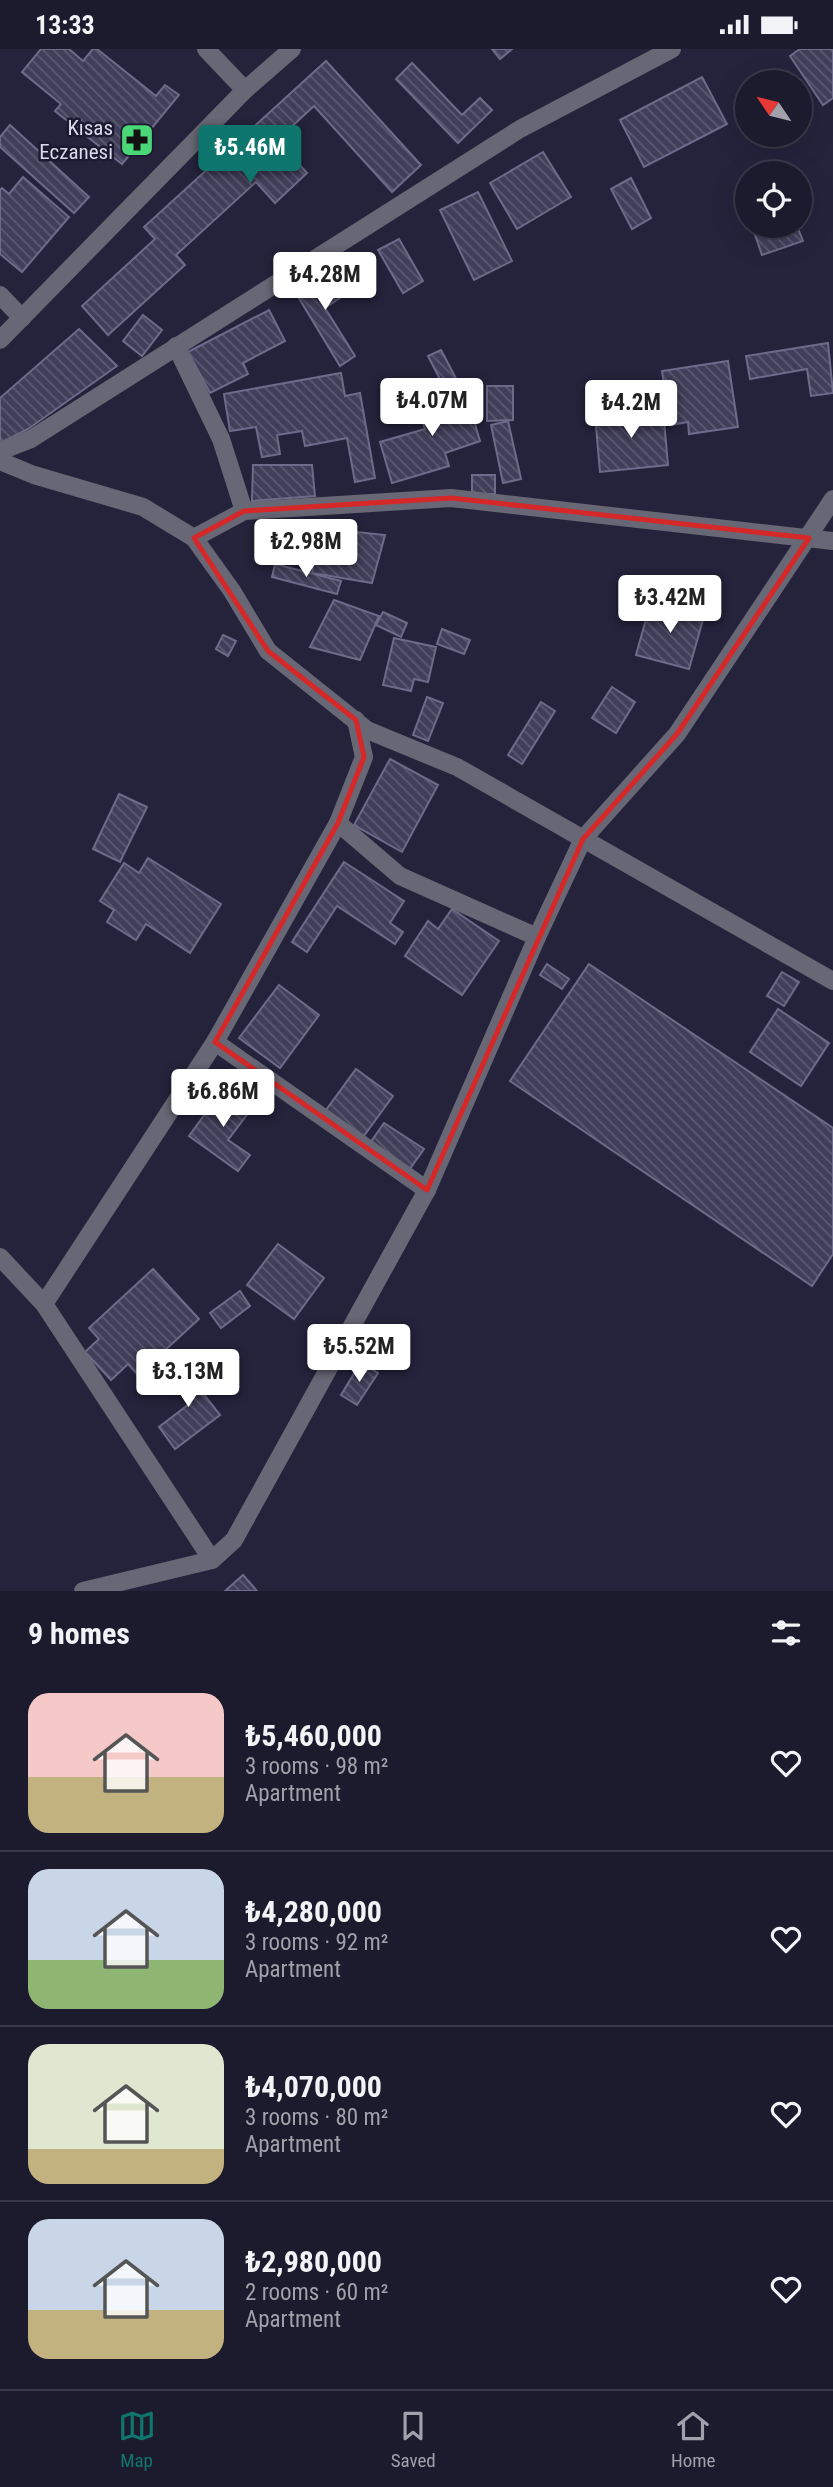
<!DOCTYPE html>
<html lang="en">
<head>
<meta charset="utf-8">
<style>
	:root { --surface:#1c1a2d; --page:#252335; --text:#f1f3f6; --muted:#a0a1aa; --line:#3a3849; --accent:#0f766e }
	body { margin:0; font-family:"Roboto Condensed",sans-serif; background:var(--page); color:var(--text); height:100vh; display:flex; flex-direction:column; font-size:26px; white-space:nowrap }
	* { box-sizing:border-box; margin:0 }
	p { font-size:23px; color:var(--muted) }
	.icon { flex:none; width:38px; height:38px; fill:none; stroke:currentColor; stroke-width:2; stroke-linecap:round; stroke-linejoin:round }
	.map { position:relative; height:1542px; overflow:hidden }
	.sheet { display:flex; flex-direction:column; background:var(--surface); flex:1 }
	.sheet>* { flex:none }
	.needle { width:46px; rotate:305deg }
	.fabs { position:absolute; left:735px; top:21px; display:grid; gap:14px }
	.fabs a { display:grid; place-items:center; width:77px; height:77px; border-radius:50%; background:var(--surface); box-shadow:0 7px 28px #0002,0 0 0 2px var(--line); font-size:35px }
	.price { position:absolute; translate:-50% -60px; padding:0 16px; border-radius:7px; background:#fff; color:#222; font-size:23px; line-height:46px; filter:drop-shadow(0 2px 4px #0008) }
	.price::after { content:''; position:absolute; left:50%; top:42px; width:21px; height:16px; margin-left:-10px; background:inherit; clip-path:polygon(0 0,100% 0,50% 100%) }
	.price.selected { background:var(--accent); color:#fff }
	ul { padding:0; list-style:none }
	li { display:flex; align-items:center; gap:21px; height:175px; padding:0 28px }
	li+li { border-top:2px solid var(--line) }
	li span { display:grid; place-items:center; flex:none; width:196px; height:140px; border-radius:21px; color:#555 }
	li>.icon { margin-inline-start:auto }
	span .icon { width:84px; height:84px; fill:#fffc; stroke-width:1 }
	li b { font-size:30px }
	h2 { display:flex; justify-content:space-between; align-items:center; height:84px; padding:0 28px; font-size:30px }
	.status { display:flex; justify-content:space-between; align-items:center; height:49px; padding:0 35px; background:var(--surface); direction:ltr }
	.status svg { height:19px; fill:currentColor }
	.dock { display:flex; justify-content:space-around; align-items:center; height:98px; border-top:2px solid var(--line); background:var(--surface); font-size:19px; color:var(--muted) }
	.dock a { display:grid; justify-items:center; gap:4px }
	.dock .selected { color:var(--accent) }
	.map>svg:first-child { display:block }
</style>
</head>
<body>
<div class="status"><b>13:33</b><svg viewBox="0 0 49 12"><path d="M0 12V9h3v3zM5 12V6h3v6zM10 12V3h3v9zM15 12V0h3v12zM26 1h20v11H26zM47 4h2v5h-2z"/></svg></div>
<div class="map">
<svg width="833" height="1542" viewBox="0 0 833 1542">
	<defs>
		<pattern id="building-back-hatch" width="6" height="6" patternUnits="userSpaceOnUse" patternTransform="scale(1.75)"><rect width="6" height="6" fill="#413e5a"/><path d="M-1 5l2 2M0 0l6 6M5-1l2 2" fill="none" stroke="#5c5972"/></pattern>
	</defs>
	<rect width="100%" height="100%" fill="#25233c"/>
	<g fill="url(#building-back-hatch)" stroke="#6d6b89" stroke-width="2">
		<path d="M41,0h28l14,12 10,-12h4l59,47 9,-11 14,10 -57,69 -67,-53 6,-7 -39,-32z"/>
		<path d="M492,0h20l-12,10z"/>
		<path d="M800,0h33v49l-10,7 -33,-49z"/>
		<path d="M326,12l95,104 -29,27 -78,-86 -37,34 30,33 -32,30 -19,-21 -80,73 9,10 -77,70 -26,-29 73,-67 -11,-12z"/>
		<path d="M412,14l50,52 18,-17 12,12 -34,33 -62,-64z"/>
		<path d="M702,28l25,47 -83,43 -24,-47z"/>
		<path d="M10,76l79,72 -15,16 -74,-66v-10z"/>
		<path d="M543,103l28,45 -54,32 -27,-46z"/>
		<path d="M23,128l46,40 -47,55 -22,-18v-64l2,-2 7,6z"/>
		<path d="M631,129l20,40 -19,11 -21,-40z"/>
		<path d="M478,143l34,69 -38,19 -34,-70z"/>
		<path d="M771,177h26l6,15 -41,14 -8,-23z"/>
		<path d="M399,190l24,42 -20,12 -25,-43z"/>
		<path d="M330,219l16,26 -21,14 30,48 -15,10 -46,-76z"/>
		<path d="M269,261l16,31 -42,22 5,11 -38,19 -22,-41z"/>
		<path d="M143,266l19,15 -20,26 -19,-15z"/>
		<path d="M79,280l38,37 -89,63 -28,14v-45z"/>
		<path d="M828,294l5,50 -22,3 -4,-27 -57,10 -4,-23z"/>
		<path d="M441,301l18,34 -13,7 -18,-35z"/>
		<path d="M728,312l10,66 -49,7 -1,-12 -18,3 -8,-54z"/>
		<path d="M341,324l4,23 15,-3 15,85 -20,4 -8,-44 -42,8 -3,-15 -25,4 3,19 -18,3 -6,-30 -26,4 -6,-37z"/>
		<path d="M487,337h26v34l-26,1z"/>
		<path d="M465,341l15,51 -35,12 4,13 -57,17 -12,-41 45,-13 -8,-24z"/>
		<path d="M663,360l5,56 -68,7 -5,-57z"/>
		<path d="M508,372l13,58 -18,4 -12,-58z"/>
		<path d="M253,416h59l3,31 -63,5z"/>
		<rect x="472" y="426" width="23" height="19"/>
		<path d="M320,479l65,7 -13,48 -60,-10z"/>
		<path d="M282,499l19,5 -3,10 -19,-5z"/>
		<path d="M275,515l66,17 -4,13 -65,-17z"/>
		<path d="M334,551l45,16 -19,44 -50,-13z"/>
		<path d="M651,552l53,15 -15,53 -53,-14z"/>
		<path d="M383,563l24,11 -6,14 -25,-12z"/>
		<path d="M442,580l28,11 -6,14 -27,-10z"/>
		<path d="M223,586l13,6 -8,15 -12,-7z"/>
		<path d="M394,589l42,9 -8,35 -14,-3 -3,12 -28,-6z"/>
		<path d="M612,638l23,15 -19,31 -24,-15z"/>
		<path d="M427,648l16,6 -15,38 -15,-6z"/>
		<path d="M541,653l14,9 -33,53 -14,-9z"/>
		<path d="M390,710l48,26 -36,67 -48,-27z"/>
		<path d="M119,745l28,13 -27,55 -27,-13z"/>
		<path d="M148,809l73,46 -31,49 -44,-29 -10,16 -29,-18 7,-12 -14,-9 24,-38 15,10z"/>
		<path d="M344,813l60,39 -14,22 13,9 -8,12 -58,-38 -30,46 -15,-10z"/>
		<path d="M452,860l47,32 -37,54 -57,-39 23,-35 10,8z"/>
		<path d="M547,915l22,15 -7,10 -22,-14z"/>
		<path d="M589,915l244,164v126l-21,32 -302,-205z"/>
		<path d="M782,923l17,10 -15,24 -17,-10z"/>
		<path d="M279,936l40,30 -39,53 -41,-30z"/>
		<path d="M778,960l51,34 -28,43 -51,-34z"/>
		<path d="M356,1020l37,27 -30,41 -37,-27z"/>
		<path d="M224,1039l28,20 -24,32 22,15 -12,16 -49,-35z"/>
		<path d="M384,1074l40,26 -15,21 -39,-27z"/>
		<path d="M278,1195l46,34 -30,41 -47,-34z"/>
		<path d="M153,1220l46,50 -61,56 -10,-11 -17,16 -26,-28 14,-13 -10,-11z"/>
		<path d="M240,1242l10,15 -29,22 -11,-15z"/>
		<path d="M179,1313l41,53 -45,34 -16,-22 30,-23 -24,-31z"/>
		<path d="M361,1313l17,11 -21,32 -16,-10z"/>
		<path d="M243,1526l14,16h-32z"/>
	</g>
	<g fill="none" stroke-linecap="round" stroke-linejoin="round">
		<g stroke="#686775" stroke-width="18">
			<path d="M206,0l39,41"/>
			<path d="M0,246l22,23"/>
			<path d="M0,291l245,-250 47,-41"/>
			<path d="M176,297l45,93 23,72"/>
			<path d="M0,402l31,-12 489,-310 152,-80"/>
			<path d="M0,412l34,14 109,32 51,31 38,53 36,60 99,79 90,37 376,214"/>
			<path d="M194,489l50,-27 207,-13 382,43"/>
			<path d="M338,774l62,53 137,61"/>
			<path d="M215,993l212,148"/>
			<path d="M0,1208l44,47 168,256"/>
			<path d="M44,1255l171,-262 123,-219 26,-66 -8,-37"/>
			<path d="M83,1542l129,-31 22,-20 193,-350 110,-253 46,-98 94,-105 156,-235"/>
		</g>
	</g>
	<path fill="none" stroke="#d62828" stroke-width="5" stroke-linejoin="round" d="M451,449l358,40 -132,196 -94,105 -156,351 -212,-148 123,-219 26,-66 -8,-37 -88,-69 -74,-113 50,-27z"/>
	<defs>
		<g id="pharmacy-square" transform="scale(1.75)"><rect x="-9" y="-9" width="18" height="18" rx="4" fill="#49d778" stroke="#1c1931"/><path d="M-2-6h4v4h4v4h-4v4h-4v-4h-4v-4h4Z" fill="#111"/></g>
	</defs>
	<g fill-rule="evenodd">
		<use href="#pharmacy-square" x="137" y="91"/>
	</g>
	<g text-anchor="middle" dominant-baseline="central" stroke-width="5" stroke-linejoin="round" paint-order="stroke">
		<g font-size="21" fill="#dbdbec" stroke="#1c1931" text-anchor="end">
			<text x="113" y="79">Kısas<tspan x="113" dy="24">Eczanesi</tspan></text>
		</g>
	</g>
</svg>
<div class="fabs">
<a><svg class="needle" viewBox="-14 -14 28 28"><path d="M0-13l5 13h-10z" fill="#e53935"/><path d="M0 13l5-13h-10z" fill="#a0a1aa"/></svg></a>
<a><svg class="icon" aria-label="locate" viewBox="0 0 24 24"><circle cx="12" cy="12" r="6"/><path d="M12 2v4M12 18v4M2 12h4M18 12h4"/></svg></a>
</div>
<b class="price selected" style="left:250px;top:136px">₺5.46M</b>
<b class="price" style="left:325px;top:263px">₺4.28M</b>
<b class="price" style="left:432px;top:389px">₺4.07M</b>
<b class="price" style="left:631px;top:391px">₺4.2M</b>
<b class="price" style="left:306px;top:530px">₺2.98M</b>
<b class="price" style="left:670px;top:586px">₺3.42M</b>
<b class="price" style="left:223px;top:1080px">₺6.86M</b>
<b class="price" style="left:359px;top:1335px">₺5.52M</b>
<b class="price" style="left:188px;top:1360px">₺3.13M</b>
</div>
<section class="sheet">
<h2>9 homes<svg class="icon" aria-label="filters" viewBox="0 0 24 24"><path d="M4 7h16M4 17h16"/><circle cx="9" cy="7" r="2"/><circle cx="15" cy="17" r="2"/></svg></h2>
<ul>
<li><span style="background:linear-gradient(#f6c9c9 60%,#c2b280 0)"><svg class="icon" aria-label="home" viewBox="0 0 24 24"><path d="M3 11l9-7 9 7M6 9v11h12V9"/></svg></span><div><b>₺5,460,000</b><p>3 rooms · 98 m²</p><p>Apartment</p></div><svg class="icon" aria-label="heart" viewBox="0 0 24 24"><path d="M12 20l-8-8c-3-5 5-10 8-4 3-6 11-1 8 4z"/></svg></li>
<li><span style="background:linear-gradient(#c9d6e8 65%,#8fb573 0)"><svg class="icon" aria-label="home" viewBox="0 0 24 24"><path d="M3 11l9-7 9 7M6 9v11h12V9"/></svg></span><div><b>₺4,280,000</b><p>3 rooms · 92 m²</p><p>Apartment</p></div><svg class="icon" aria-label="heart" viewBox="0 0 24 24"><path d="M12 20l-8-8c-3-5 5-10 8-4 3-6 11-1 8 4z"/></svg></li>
<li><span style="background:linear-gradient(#dfe7d0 75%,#c2b280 0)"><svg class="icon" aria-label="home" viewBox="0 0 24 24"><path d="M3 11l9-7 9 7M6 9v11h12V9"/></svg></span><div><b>₺4,070,000</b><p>3 rooms · 80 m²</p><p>Apartment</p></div><svg class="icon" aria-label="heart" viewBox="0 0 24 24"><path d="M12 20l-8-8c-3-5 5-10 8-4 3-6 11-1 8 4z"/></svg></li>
<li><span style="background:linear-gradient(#c9d6e8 65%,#c2b280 0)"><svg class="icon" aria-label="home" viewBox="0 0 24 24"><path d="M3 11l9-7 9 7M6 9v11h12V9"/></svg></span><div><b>₺2,980,000</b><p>2 rooms · 60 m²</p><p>Apartment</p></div><svg class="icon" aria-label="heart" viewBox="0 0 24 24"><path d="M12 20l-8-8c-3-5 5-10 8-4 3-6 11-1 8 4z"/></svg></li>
</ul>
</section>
<nav class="dock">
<a class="selected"><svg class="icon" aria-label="map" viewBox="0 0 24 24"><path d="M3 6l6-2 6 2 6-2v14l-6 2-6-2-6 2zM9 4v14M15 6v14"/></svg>Map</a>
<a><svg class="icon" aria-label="saved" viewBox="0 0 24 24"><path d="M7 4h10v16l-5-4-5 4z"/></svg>Saved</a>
<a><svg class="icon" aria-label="home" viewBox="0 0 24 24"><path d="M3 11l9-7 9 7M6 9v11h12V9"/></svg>Home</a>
</nav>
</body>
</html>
